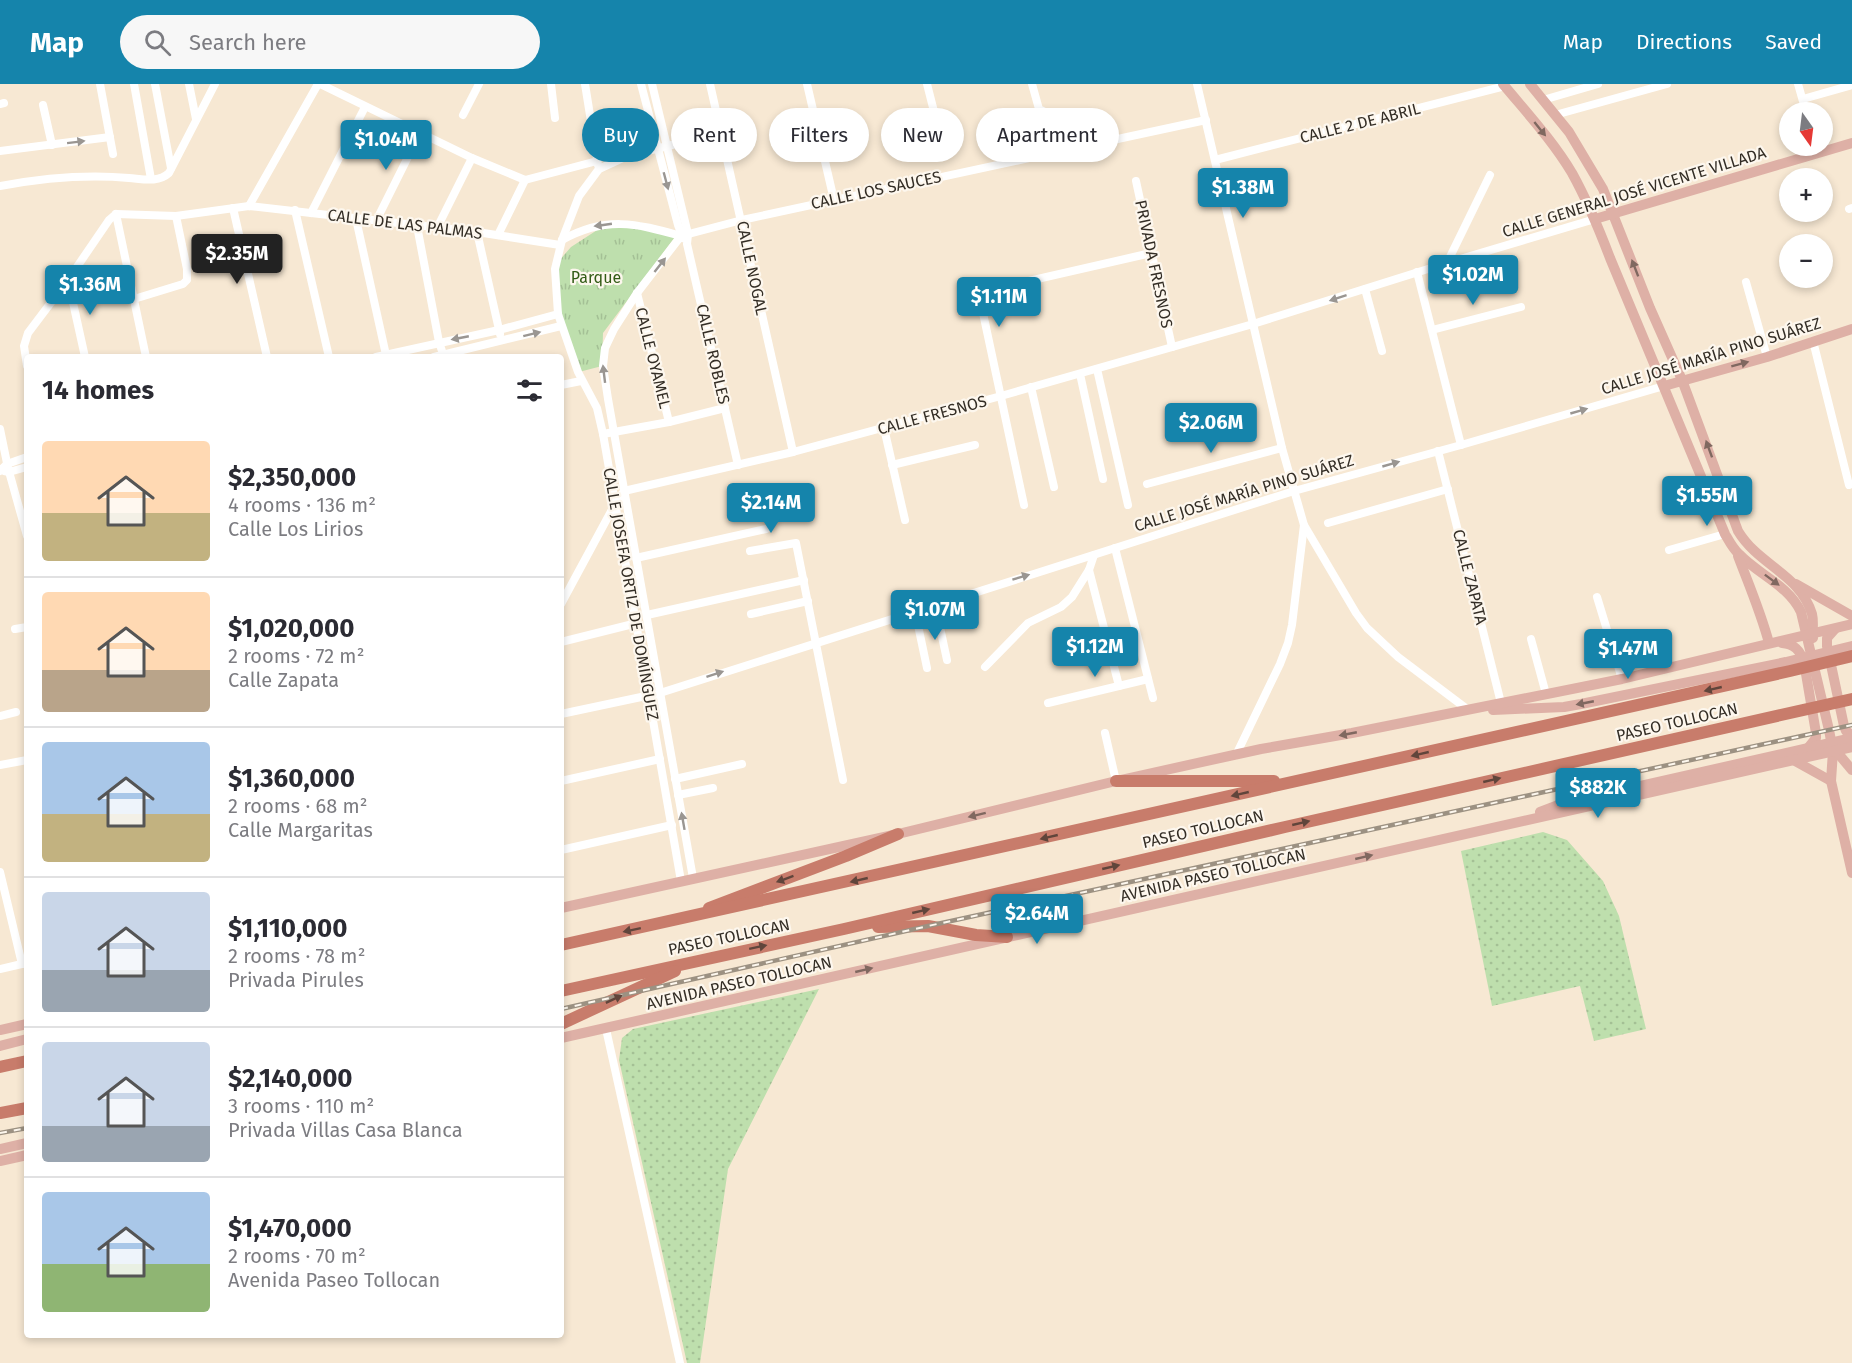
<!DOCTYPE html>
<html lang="en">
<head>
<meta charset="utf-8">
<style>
	:root { --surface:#fff; --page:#f7f7f7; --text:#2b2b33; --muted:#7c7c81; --line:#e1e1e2; --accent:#1584ab }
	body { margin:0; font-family:"Fira Sans",sans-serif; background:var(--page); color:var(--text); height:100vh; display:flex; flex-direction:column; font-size:22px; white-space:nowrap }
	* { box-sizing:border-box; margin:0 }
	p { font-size:20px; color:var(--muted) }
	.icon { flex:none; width:33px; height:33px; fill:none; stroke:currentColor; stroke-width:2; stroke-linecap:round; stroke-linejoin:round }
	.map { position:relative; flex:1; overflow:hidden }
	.panel { position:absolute; left:24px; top:270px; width:540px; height:984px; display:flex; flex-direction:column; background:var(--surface); border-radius:6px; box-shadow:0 3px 9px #0003 }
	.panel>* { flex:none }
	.top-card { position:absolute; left:582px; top:24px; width:570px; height:54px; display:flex; gap:12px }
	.needle { width:39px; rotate:166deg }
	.controls { position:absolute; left:1779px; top:18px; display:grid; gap:12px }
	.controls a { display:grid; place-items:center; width:54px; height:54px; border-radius:50%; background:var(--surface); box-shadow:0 3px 9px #0003; font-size:30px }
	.price { position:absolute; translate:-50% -51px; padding:0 14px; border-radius:6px; background:var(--accent); color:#fff; font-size:20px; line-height:39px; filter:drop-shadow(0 2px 3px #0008) }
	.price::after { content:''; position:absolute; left:50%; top:36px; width:18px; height:14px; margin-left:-9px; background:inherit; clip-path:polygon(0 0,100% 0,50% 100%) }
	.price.active { background:#222; color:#fff }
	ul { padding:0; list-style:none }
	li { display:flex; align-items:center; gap:18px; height:150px; padding:0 18px }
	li+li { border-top:2px solid var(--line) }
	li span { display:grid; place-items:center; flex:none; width:168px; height:120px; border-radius:6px; color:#555 }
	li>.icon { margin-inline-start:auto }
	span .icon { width:72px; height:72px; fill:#fffc; stroke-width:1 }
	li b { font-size:26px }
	h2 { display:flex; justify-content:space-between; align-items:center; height:72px; padding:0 18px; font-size:26px }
	.pill { padding:0 21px; border-radius:27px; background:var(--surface); box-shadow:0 3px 9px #0003; font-size:21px; line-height:54px }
	.pill.active { background:var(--accent); color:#fff }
	header { display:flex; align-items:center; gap:36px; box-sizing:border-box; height:84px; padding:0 30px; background:var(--accent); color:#fff }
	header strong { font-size:28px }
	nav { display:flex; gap:33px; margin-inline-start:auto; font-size:21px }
	.search { width:420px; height:54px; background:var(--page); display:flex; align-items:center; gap:15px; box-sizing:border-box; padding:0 21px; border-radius:33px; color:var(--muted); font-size:22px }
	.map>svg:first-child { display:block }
</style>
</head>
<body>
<header>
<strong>Map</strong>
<div class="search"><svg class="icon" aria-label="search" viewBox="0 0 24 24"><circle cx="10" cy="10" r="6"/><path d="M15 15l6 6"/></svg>Search here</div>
<nav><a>Map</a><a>Directions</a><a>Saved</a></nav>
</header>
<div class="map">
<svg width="1852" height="1279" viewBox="0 0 1852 1279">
	<defs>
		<pattern id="grass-dots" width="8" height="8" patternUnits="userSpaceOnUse" patternTransform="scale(1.5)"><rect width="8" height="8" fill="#bedfad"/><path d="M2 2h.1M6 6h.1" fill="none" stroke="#a4c095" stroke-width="1.8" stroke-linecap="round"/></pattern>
		<pattern id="park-tufts" width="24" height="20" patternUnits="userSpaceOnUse" patternTransform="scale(1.5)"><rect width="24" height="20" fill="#bedfad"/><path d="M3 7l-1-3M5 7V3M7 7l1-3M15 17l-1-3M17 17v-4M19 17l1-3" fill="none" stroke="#a4c095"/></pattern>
	</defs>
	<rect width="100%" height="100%" fill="#f7e8d3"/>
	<g fill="url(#grass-dots)">
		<path d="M1543,748l24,8 36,41 16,35 27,113 -52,12 -14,-55 -88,20 -31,-155z"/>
		<path d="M819,905l-91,180 -28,194h-13l-68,-303 3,-22 11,-9z"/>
	</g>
	<path fill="url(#park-tufts)" d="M638,138l40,11 -75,100 -1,33 -23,6 -21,-58 -1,-51 14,-16 37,-24z"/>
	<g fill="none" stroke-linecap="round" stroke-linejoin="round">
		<g stroke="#fff" stroke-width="8">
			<path d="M100,0l13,70"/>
			<path d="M134,0l17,95"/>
			<path d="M155,0l16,84"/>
			<path d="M189,0l7,35"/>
			<path d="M320,0l152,74 53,22 72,-19"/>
			<path d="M551,0l4,34"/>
			<path d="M585,0l13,81"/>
			<path d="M641,0l37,141 5,13"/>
			<path d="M652,0l36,150 -1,10 51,221"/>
			<path d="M710,0l83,368"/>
			<path d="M807,0l27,116"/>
			<path d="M927,0l14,55"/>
			<path d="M1032,0l7,25 12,6 9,35"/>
			<path d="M1197,0l85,364 22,77 -12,100 -4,18 -8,21 -44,91"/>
			<path d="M1798,0l8,28"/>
			<path d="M1803,15l49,-14"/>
			<path d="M1543,16l55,-16"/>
			<path d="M0,20l4,-1"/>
			<path d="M43,21l9,40"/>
			<path d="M463,31l16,-31"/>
			<path d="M1555,31l112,-31"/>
			<path d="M0,67l110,-14"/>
			<path d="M1215,76l290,-74"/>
			<path d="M1136,97l36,166"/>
			<path d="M0,102c43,-8 85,-12 129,-8 14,1 29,5 40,-5l46,-89"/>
			<path d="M249,122l69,-122"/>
			<path d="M233,124l34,149"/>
			<path d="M1849,125l3,-1"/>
			<path d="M295,126l34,147"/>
			<path d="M311,129l54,-106"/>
			<path d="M116,130l60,2 73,-10 228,26 83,13"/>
			<path d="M116,130l30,143"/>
			<path d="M356,135l30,136"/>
			<path d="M376,137l44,-88"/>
			<path d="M417,142l22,116 5,15"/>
			<path d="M437,144l35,-70"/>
			<path d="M477,148l23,102"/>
			<path d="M498,151l27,-55"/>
			<path d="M562,156c44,-24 73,-17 119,-4"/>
			<path d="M1447,179l43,-88"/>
			<path d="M1417,188l44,173"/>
			<path d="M68,196l17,77"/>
			<path d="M1746,198l21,75"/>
			<path d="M977,201l47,220"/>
			<path d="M1011,201l140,-32"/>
			<path d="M1365,205l17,62"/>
			<path d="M637,209l32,129"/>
			<path d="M134,215l49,-15 4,-4v-11l-11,-53"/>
			<path d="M1432,246l89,-23"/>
			<path d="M1813,257l36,144"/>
			<path d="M376,273l123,-27 59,-16"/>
			<path d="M434,273l127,-31"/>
			<path d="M27,282l-3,-20 4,-13 40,-53 41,-60 7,-6"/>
			<path d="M1097,285l31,136"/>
			<path d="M1080,290l23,105"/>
			<path d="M561,301l20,-4"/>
			<path d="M1031,303l23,100"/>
			<path d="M884,344l21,92"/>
			<path d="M0,345l8,39 19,68"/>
			<path d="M603,350l66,-12 56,-14"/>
			<path d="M1438,367l63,252"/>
			<path d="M892,381l83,-20"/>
			<path d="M0,387l7,-7 20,-7"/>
			<path d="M4,387l5,1 18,-5"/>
			<path d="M1147,400l135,-36"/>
			<path d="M1328,439l120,-34"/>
			<path d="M1304,441l52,88 11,15 31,29 69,52"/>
			<path d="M1115,464l38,150"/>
			<path d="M1669,466l56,-16"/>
			<path d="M750,467l46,-8 47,237"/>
			<path d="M636,474l130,-29"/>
			<path d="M1089,486l30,116"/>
			<path d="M1597,513l25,82"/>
			<path d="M561,520l54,-100 9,-13 169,-39 208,-56 252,-72 194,-61 148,-44"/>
			<path d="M935,520l12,56"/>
			<path d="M915,527l12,57"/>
			<path d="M751,530l57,-13"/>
			<path d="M647,531l157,-35"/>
			<path d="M15,545l12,-2"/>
			<path d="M1531,555l15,55"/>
			<path d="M561,558l76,-19"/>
			<path d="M985,583l43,-44 33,-16 11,-10 17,-27 5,-15"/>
			<path d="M1048,619l100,-24"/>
			<path d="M561,630l99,-21 634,-202 167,-46 203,-59"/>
			<path d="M0,632l16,-4"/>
			<path d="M1105,649l11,48"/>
			<path d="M0,681l27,-5"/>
			<path d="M675,695l67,-15"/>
			<path d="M561,697l99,-22"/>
			<path d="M678,711l35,-7"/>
			<path d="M561,766l111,-25"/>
			<path d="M0,788l22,92"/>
			<path d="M693,794l-85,-479 -5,-33 2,-18 9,-19 23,-36 44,-57 61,-16 464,-100"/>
			<path d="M681,797l-78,-447 -6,-26 -19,-36 -20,-58 -3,-45 7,-29 17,-44 20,-27 28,-13 94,-23"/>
			<path d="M0,885l26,-6"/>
			<path d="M606,945l74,334"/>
		</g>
		<g stroke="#deb0a6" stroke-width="10">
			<path d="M1503,0c24,29 50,57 69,89 15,27 27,56 38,85l115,276c4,7 8,15 14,20 20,21 49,31 62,58l28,118 4,21 -2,30 21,92"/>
			<path d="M1530,0l39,48 34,57 47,119 32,72 56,151c21,35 62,43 74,83 2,8 0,16 1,24"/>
			<path d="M1595,135l257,-76"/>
			<path d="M1664,302l103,-29 85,-28"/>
			<path d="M1738,472c11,29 23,57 31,87"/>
			<path d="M1796,500l56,32"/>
			<path d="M1835,545l-8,9v8l17,80 2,5 6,4"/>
			<path d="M1782,559c12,1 18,7 22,19l12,71v5l-8,10"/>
			<path d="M1493,626l71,-3 17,-3 205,-42 66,-16"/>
			<path d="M1836,667l16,19"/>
			<path d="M1795,677l36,20"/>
			<path d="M1540,728l21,-8 291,-66"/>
			<path d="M561,824l337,-74 218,-53 145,-32 91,-16 270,-54 230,-55"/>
			<path d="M0,946l27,-6"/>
			<path d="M561,954l1291,-291"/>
			<path d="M0,962l27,-7"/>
			<path d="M0,1065l27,-6"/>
			<path d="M0,1077l27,-6"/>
		</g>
		<g stroke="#c87c6b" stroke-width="12">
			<path d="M1116,697h158"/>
			<path d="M709,824l137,-52 52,-22"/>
			<path d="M878,843l50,-1 48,9 31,2"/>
			<path d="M561,861l1229,-274 62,-15"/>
			<path d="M561,907l283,-62 441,-102 567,-128"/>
			<path d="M561,940l114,-53"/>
			<path d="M0,983l27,-6"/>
			<path d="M0,1029l27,-5"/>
		</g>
		<g stroke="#9c9182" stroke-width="4.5">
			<g id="rail">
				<path d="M561,925l367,-83 924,-201"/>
				<path d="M0,1049l27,-5"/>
			</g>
		</g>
		<use href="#rail" stroke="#fdf7ee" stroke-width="2" stroke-dasharray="7" stroke-linecap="butt"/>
	</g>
	<defs><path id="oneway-solid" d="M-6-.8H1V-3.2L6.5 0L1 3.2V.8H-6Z" transform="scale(1.5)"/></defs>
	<g fill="#806860">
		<use href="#oneway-solid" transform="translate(1540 45) rotate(51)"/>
		<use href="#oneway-solid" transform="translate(1635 184) rotate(-111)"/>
		<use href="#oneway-solid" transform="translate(1740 280) rotate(-15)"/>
		<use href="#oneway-solid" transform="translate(1709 365) rotate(-110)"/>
		<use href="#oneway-solid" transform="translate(1772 496) rotate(37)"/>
		<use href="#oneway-solid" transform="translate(1585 619) rotate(169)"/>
		<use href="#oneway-solid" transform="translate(1348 650) rotate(169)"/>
		<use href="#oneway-solid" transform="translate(977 731) rotate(166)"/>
		<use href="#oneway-solid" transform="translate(1364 773) rotate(-13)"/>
		<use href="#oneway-solid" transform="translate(864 886) rotate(-13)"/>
	</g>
	<g fill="#9a9692">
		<use href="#oneway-solid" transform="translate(76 58) rotate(-7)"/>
		<use href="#oneway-solid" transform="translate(666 97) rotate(75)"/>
		<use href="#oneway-solid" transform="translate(603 141) rotate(172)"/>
		<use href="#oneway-solid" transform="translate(660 181) rotate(-52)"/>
		<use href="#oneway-solid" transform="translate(1338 214) rotate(162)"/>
		<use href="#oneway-solid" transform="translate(532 250) rotate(-14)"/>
		<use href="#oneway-solid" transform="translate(460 254) rotate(169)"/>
		<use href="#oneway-solid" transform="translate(604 290) rotate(-97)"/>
		<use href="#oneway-solid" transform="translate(1579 327) rotate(-16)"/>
		<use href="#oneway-solid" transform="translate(1391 380) rotate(-16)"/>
		<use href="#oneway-solid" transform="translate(1021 493) rotate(-17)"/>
		<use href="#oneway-solid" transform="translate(715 590) rotate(-18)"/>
		<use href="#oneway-solid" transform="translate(683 737) rotate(-100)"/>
	</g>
	<g fill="#60453b">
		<use href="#oneway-solid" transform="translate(1713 605) rotate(167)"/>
		<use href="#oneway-solid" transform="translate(1420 670) rotate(167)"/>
		<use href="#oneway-solid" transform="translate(1492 696) rotate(-13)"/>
		<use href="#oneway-solid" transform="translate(1240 710) rotate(167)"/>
		<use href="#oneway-solid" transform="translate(1301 739) rotate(-13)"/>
		<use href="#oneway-solid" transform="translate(1049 753) rotate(167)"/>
		<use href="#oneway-solid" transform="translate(1111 783) rotate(-13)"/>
		<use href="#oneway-solid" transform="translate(785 795) rotate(160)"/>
		<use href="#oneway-solid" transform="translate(859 796) rotate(167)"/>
		<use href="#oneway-solid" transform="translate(921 827) rotate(-13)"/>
		<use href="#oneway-solid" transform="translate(632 846) rotate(168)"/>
		<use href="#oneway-solid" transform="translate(758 863) rotate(-12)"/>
		<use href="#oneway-solid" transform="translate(614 915) rotate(-25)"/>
	</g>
	<g text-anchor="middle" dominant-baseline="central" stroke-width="4.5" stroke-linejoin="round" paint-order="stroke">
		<g font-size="16" fill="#342e26" stroke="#fdf7ee">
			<text transform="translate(1360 39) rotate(-14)">CALLE 2 DE ABRIL</text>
			<text transform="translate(876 106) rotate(-12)">CALLE LOS SAUCES</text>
			<text transform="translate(1634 108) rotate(-17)">CALLE GENERAL JOSÉ VICENTE VILLADA</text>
			<text transform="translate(405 140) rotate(7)">CALLE DE LAS PALMAS</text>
			<text transform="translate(1154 180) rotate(78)">PRIVADA FRESNOS</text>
			<text transform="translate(752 184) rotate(78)">CALLE NOGAL</text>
			<text transform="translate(713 270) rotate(77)">CALLE ROBLES</text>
			<text transform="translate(1711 272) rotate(-17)">CALLE JOSÉ MARÍA PINO SUÁREZ</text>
			<text transform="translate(653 274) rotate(76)">CALLE OYAMEL</text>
			<text transform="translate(932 331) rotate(-15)">CALLE FRESNOS</text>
			<text transform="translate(1244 409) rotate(-17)">CALLE JOSÉ MARÍA PINO SUÁREZ</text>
			<text transform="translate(1470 493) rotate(76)">CALLE ZAPATA</text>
			<text transform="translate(631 510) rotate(80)">CALLE JOSEFA ORTIZ DE DOMÍNGUEZ</text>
			<text transform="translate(1677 638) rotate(-13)">PASEO TOLLOCAN</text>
			<text transform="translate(1203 745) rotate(-13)">PASEO TOLLOCAN</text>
			<text transform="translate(1213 791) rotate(-13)">AVENIDA PASEO TOLLOCAN</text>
			<text transform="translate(729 853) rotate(-12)">PASEO TOLLOCAN</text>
			<text transform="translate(739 899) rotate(-13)">AVENIDA PASEO TOLLOCAN</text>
		</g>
		<g font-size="16" fill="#325b15" stroke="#fdf7ee">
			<text x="596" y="193">Parque</text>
		</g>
	</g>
</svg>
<div class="controls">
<a><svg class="needle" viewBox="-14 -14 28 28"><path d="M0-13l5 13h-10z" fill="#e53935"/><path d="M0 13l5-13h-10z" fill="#7c7c81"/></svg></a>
<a>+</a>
<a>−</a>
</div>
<b class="price" style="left:386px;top:87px">$1.04M</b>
<b class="price" style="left:1243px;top:135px">$1.38M</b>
<b class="price active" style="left:237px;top:201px">$2.35M</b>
<b class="price" style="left:1473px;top:222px">$1.02M</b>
<b class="price" style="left:90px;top:232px">$1.36M</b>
<b class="price" style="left:999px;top:244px">$1.11M</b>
<b class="price" style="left:1211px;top:370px">$2.06M</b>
<b class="price" style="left:1707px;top:443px">$1.55M</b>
<b class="price" style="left:771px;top:450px">$2.14M</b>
<b class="price" style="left:935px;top:557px">$1.07M</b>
<b class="price" style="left:1095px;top:594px">$1.12M</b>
<b class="price" style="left:1628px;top:596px">$1.47M</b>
<b class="price" style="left:1598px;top:735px">$882K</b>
<b class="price" style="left:1037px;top:861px">$2.64M</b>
<div class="top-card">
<a class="pill active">Buy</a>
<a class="pill">Rent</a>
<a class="pill">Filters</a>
<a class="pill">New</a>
<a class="pill">Apartment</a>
</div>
<section class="panel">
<h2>14 homes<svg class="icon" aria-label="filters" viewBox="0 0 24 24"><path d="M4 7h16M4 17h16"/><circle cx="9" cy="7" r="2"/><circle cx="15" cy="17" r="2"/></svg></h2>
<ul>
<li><span style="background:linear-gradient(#ffd9b3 60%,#c2b280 0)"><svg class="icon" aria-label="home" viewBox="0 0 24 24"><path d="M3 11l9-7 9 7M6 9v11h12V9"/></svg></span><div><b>$2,350,000</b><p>4 rooms · 136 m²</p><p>Calle Los Lirios</p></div></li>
<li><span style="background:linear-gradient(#ffd9b3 65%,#b9a48a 0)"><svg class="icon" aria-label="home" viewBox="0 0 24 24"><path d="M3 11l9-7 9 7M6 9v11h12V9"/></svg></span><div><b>$1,020,000</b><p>2 rooms · 72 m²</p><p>Calle Zapata</p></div></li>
<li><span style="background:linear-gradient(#a9c7e8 60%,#c2b280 0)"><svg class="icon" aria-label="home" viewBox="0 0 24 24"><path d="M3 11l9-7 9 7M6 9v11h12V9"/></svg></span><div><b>$1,360,000</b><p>2 rooms · 68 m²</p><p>Calle Margaritas</p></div></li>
<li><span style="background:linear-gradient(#c9d6e8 65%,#9aa5b1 0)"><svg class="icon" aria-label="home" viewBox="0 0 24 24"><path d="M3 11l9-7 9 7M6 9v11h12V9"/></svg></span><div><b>$1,110,000</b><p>2 rooms · 78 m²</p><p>Privada Pirules</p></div></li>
<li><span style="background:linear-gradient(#c9d6e8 70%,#9aa5b1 0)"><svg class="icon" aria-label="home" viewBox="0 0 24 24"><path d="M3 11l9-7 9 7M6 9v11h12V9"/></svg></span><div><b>$2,140,000</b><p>3 rooms · 110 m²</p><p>Privada Villas Casa Blanca</p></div></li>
<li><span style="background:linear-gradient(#a9c7e8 60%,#8fb573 0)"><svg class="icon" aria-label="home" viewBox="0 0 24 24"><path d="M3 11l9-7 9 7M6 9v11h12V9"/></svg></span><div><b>$1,470,000</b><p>2 rooms · 70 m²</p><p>Avenida Paseo Tollocan</p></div></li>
</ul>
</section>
</div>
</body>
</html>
